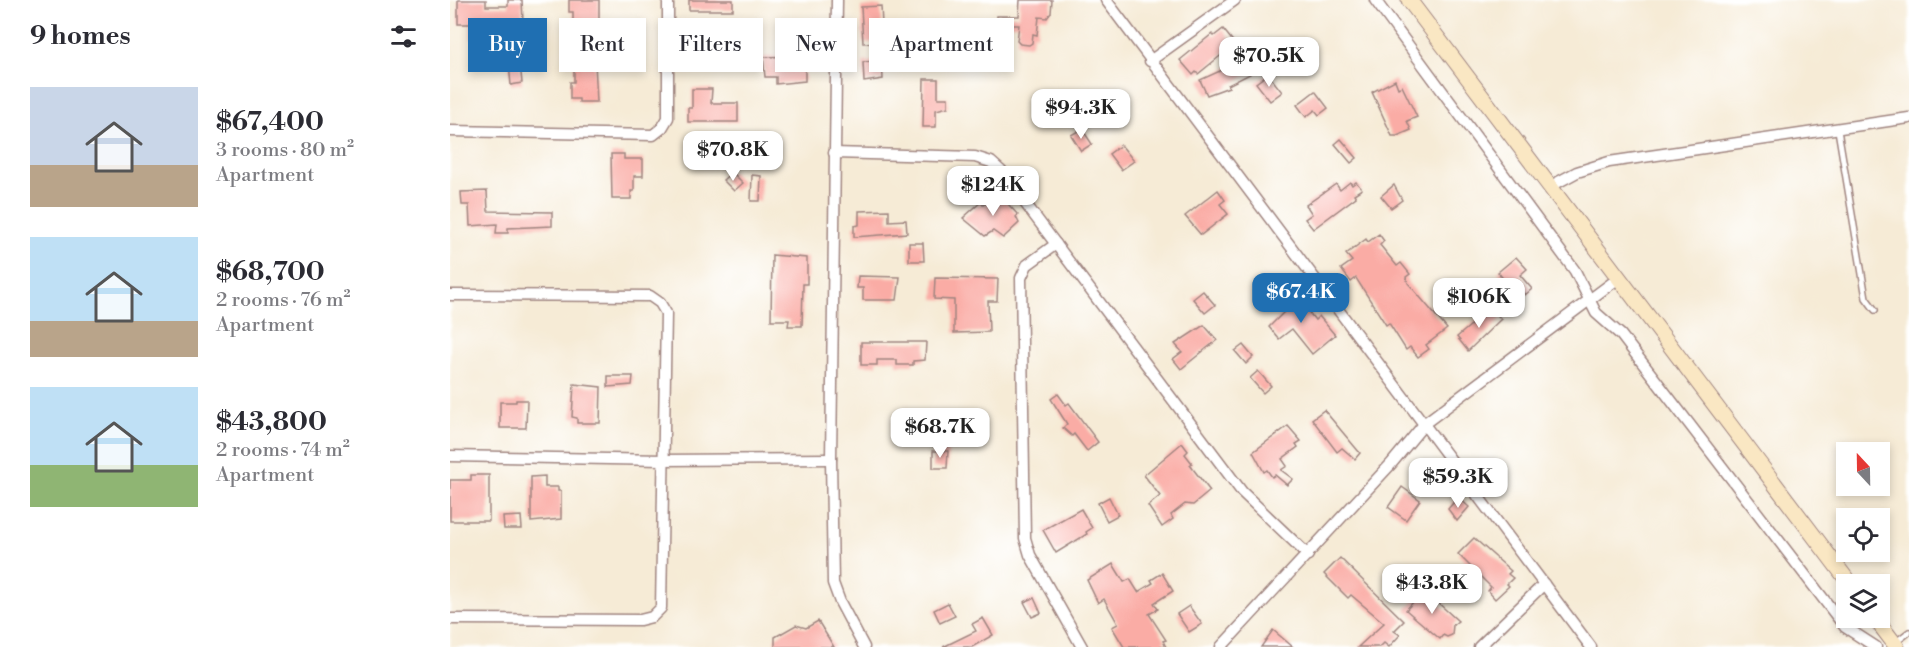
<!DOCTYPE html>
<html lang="en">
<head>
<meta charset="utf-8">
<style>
	:root { --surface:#fff; --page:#f2f2f3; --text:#2b2b33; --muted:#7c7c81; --accent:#1f6fb2 }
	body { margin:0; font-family:"Libre Bodoni",serif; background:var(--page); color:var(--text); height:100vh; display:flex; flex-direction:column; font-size:22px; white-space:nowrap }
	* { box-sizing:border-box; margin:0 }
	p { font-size:20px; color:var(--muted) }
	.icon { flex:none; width:33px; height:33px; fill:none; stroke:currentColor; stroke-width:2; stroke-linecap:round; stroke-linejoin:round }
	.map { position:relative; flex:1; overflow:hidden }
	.drawer { display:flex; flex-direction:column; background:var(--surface); width:450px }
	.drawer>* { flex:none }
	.hud { position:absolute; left:18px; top:18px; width:570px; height:54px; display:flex; gap:12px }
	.needle { width:39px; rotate:338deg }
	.controls { position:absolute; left:1386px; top:442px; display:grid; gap:12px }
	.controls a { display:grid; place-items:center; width:54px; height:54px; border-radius:0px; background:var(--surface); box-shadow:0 3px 9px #0003; font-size:30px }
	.price { position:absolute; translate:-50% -51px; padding:0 14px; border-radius:12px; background:#fff; color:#222; font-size:20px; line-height:39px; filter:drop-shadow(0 2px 3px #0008) }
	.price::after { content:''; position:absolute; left:50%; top:36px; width:18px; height:14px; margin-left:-9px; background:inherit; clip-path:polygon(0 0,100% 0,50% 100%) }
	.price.active { background:var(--accent); color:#fff }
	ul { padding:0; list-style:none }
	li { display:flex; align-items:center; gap:18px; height:150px; padding:0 30px }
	li span { display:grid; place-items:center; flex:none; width:168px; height:120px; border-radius:0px; color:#555 }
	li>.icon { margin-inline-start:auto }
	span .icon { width:72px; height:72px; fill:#fffc; stroke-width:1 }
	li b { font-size:26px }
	h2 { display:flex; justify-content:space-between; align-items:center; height:72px; padding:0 30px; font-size:26px }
	.pill { padding:0 21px; border-radius:0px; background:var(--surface); box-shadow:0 3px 9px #0003; font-size:21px; line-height:54px }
	.pill.active { background:var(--accent); color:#fff }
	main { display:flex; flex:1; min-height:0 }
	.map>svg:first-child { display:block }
</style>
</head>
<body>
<main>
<section class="drawer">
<h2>9 homes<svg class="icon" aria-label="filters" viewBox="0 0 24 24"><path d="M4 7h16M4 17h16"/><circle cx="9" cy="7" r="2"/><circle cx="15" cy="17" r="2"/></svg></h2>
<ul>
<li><span style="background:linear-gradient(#c9d6e8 65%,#b9a48a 0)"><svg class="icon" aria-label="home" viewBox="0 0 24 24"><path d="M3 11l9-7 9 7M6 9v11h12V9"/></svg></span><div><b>$67,400</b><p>3 rooms · 80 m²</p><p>Apartment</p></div></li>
<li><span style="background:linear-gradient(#bfe0f5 70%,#b9a48a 0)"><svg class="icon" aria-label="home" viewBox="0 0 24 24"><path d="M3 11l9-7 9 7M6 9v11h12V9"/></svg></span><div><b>$68,700</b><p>2 rooms · 76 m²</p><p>Apartment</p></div></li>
<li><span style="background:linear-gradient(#bfe0f5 65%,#8fb573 0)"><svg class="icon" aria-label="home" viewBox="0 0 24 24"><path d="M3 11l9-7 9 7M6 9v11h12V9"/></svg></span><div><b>$43,800</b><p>2 rooms · 74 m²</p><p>Apartment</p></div></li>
</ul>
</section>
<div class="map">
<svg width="1459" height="647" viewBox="0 0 1459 647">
	<rect width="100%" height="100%" fill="#fff"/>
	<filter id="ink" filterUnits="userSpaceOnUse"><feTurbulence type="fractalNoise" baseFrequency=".0167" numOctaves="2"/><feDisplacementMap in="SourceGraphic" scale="12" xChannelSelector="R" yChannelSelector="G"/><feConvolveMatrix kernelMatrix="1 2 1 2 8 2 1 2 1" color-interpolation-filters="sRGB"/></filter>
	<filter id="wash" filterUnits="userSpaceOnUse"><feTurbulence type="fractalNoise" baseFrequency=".008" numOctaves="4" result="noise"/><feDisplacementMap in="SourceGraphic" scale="24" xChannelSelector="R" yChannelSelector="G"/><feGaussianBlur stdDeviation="1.35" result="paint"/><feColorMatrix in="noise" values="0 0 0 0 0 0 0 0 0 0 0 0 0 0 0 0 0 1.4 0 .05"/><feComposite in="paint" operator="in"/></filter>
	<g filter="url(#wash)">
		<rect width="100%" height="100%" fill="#f6ebd6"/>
		<g id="blocks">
			<g fill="#faaca5">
				<path d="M8,0h28v6h22v-6h14l2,42 -53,-3v-15h-13z"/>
				<path d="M119,0h30v31l-26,1v-20h-4z"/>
				<rect x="239" y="0" width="44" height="10"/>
				<path d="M570,0h32l-1,13 -4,5 -8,-1 -2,18 -4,-1 -1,9 -3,2 -9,-1 -3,-3 2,-16h-22v-9h22z"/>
				<path d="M431,6l2,36 -20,1 -2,-36z"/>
				<path d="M773,29l12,15 -37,30 -2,-2 -3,3 -13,-15 32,-26 2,2z"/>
				<path d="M442,40h20v16h-19z"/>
				<path d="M350,56v10h5v15l-29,3v-7h-11l-2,-20z"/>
				<path d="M794,60l6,14 -22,11 1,2 -22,8 -7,-15z"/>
				<path d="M432,61l1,18 -19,3 -1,-20z"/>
				<path d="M130,62h15l2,40h-18v-3h-9v-17h4v-19z"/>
				<path d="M70,63l2,20 -11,2 -2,-21z"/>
				<path d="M818,74l14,18 -12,9 -14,-18z"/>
				<path d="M474,79h14v19h10v9l-12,3v17h-13z"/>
				<path d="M945,80l3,8 4,-2 15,31 -10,4 4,9 -14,6h-5l-20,-44z"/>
				<path d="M242,89h20l-1,14h27v19h-50v-14h4z"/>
				<path d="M865,91l13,17 -9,7 -4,-5 -9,7 -9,-12z"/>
				<path d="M632,129l10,15 -11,7 -10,-16z"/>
				<path d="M891,139l16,19 -6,5 -16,-19z"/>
				<path d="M671,145l13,16 -13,9 -12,-16z"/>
				<path d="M161,154h13v5h19v17h-9v15h-3v8h-19z"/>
				<path d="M282,172l11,11 -9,8 -11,-11z"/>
				<path d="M302,175l9,1 -1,25h-9z"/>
				<path d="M900,182l2,3 4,-3 6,7 -8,5 2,3 -43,32 -8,-10 7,-5 -6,-9 30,-21 4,6z"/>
				<path d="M944,185l8,15 -11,8 -10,-12z"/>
				<path d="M768,190l7,10 -5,4 8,10 -27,21 -16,-19z"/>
				<path d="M37,191l1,20 64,1v14l-44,2v5h-12l1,-9 -27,2 -1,-21h-7l-1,-13z"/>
				<path d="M549,194l19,21 -2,2 3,6 -16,15 -10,-7 -8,5 -22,-18 18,-16 2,3z"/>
				<path d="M439,210v11l17,-1 1,13 -53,4v-11l5,-1v-14z"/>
				<path d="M929,234l5,7 -4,4 17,21 4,-3 9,11 -4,3 2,6 39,46 -21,16 3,4 -11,8 -8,-10 -4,3 -17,-27 -3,2 -30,-47 -5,4 -10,-13 11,-8 -6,-7 20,-15 2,3z"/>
				<path d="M459,243h14l1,18h-15z"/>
				<path d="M322,255l35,3v26h-4l-1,42h-14l1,-6h-18z"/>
				<path d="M1066,257l11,12 -7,6 12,14 -7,6 -4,-5 -4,4 -3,-2 -10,9 -7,-8 10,-9 -9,-12z"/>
				<path d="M408,276l42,1 -3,23h-34v-12h-6z"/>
				<path d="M485,278l63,1 -1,22h-9l1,31 -35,1v-33l-20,-1z"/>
				<path d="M753,291l12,14 -10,8 -12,-14z"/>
				<path d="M843,292l22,28 4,-4 16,19 -23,19 -20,-25 -13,10 -10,-12 15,-15 -6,-8z"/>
				<path d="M1041,308l10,11 -33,32 -11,-14z"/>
				<path d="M754,325l13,15 -36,29 -8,-10 9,-7 -7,-8z"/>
				<path d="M411,342h65l-1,18 -12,1v4h-16v-5h-20v5h-16z"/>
				<path d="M793,345l10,12 -7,7 -11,-13z"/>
				<path d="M808,371l13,15 -8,7 -13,-15z"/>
				<path d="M158,376h25l-1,9 -24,2z"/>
				<path d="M124,384l27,3 -1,36h-23v-5l-5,-1z"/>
				<path d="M608,394l8,11 3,-2 29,39 -11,9 -13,-17 -2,2 -9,-8 4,-4 -16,-25z"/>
				<path d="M66,400h11l-1,28h-26v-26h16z"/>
				<path d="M874,410l36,43 -5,6 -13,-11 -5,4 -25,-33z"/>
				<path d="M838,426l13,15 -5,3 2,3 -16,12 5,7 -6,4 12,9 -6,6 -12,-10 -3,2 -5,-7 -3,2 -11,-20z"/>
				<path d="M732,443l6,8 -3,3 7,9 -2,2 20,26 -17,14 -8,-1 -14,11 2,4 -11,8 -14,-21 12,-10 -16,-21z"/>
				<path d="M483,451h15l-1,17h-14z"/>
				<path d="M21,475h18v46h-39v-41h21z"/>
				<path d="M95,476v11h13v4h3v28l-30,3v-45z"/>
				<path d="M952,487l18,13 -14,20 -18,-13z"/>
				<path d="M659,497l9,18 -11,6 -9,-18z"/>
				<path d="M1008,497l11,10 -12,14 -9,-12z"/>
				<path d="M631,509l11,19 -6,4 1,2 -31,19 -13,-23z"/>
				<path d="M71,516l1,13h-18l-1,-12z"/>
				<path d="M1024,538l37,33 -3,3 5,4 -6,6 2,2 -14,13 -7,-8 3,-4 -33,-33z"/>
				<path d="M890,558l64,63 -10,10 6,4 -11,12 -5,-4 -4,4h-22l26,-24 -33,-28 -3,3 -24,-24z"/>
				<path d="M663,564l11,18 6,-3 8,13 15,-9 -2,-3 11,-7 11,18 -19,12 4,6 -9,5 17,26 -3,1 3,6h-42l-12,-20 6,-3 -14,-25 -6,4 -11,-23z"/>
				<path d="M974,590l34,31 -5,4 -1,10 -5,2 -4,-2 -3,4 -34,-29z"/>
				<path d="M584,598l7,15 -9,4 -8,-15z"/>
				<path d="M498,603l7,13 -15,7 -6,-13z"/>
				<path d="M739,606l13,18 -13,8 -12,-18z"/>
				<path d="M533,618l10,17 -21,12h-29l33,-16 -4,-7z"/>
				<path d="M368,621l16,26h-59v-10l21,-12 10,3z"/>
				<path d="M823,630l20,17h-32z"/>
			</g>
		</g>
	</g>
	<g filter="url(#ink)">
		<use href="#blocks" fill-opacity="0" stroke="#a08580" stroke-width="1.5"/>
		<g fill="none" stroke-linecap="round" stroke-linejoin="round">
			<g stroke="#a08580" stroke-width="8">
				<g id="lane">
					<path d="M1388,130l28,168 9,12"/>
					<path d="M1446,642l13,-10"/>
				</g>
			</g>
			<g stroke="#a08580" stroke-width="13">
				<g id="street">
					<path d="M387,0l-6,459 2,124 7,19 24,45"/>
					<path d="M656,0l485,647"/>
					<path d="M925,0l200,271 21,42 25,22 224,292 31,20"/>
					<path d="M700,61l85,-61"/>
					<path d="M0,131l203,4 9,-7 6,-10v-118"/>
					<path d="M384,153l141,4 16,5 10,9 241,321 66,63"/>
					<path d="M1101,186l26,-14 32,-10 300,-44"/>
					<path d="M606,244l-29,21 -6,13 4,260 5,17 52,92"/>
					<path d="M0,295l200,1 10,7 6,10 -5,295 -9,9 -12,3 -190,-1"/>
					<path d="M0,456l213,4 168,-1"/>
					<path d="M771,647l170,-183 34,-41 195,-146"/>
					<path d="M1029,647l65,-63"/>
				</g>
			</g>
			<g stroke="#a08580" stroke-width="17">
				<g id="secondary">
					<path d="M959,0l442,585"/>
					<path d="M1425,618l22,29"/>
				</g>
			</g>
			<use href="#lane" stroke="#fff" stroke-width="5"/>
			<use href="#street" stroke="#fff" stroke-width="10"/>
			<use href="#secondary" stroke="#fae7c3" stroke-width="15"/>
		</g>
	</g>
</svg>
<div class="controls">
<a><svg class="needle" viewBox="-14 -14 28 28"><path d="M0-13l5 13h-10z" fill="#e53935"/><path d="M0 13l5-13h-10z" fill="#7c7c81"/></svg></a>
<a><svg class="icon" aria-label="locate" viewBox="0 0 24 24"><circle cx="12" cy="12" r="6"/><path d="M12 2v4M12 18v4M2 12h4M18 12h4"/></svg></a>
<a><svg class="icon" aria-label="layers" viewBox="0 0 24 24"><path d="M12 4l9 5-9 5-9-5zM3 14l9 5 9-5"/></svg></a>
</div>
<b class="price" style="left:819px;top:88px">$70.5K</b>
<b class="price" style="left:631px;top:140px">$94.3K</b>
<b class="price" style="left:283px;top:182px">$70.8K</b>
<b class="price" style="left:543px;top:217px">$124K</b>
<b class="price active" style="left:851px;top:324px">$67.4K</b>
<b class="price" style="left:1029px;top:329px">$106K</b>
<b class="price" style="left:490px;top:459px">$68.7K</b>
<b class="price" style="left:1008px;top:509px">$59.3K</b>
<b class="price" style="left:982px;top:615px">$43.8K</b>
<div class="hud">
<a class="pill active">Buy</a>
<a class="pill">Rent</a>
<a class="pill">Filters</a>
<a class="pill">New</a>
<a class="pill">Apartment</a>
</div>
</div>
</main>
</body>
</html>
